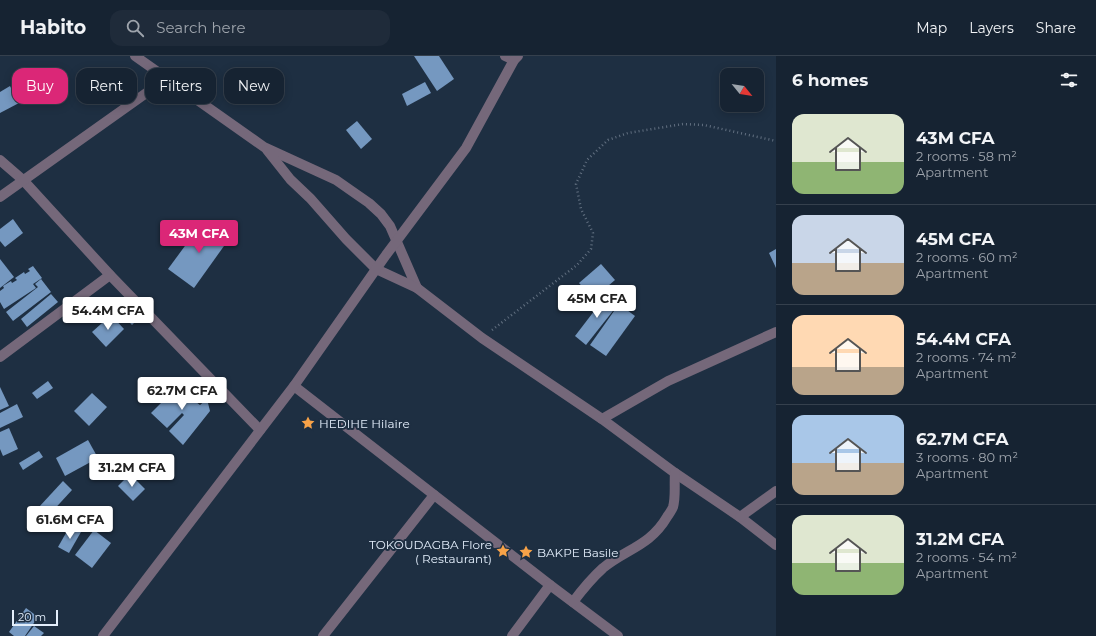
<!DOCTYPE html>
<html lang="en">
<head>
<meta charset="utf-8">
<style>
	:root { --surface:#162332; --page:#1f2b3a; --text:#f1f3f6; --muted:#9ea4ac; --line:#35404d; --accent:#db2777 }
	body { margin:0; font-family:Montserrat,sans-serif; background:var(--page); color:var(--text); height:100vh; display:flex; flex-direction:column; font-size:15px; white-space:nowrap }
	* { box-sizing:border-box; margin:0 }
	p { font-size:13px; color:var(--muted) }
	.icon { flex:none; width:22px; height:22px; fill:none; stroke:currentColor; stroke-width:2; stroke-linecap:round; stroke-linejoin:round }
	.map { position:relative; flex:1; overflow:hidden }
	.side { display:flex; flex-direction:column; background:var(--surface); width:320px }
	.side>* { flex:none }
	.banner { position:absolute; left:12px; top:12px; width:380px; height:36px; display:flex; gap:8px }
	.needle { width:26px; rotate:120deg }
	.fabs { position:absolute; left:720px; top:12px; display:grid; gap:8px }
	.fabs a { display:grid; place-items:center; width:44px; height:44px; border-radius:8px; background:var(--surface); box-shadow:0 2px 10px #0003,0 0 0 1px var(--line); font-size:20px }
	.scale { position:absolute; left:12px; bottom:10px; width:46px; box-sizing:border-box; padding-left:4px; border:2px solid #e3eefb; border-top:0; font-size:11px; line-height:14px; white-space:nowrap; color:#e3eefb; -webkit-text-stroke:3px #1e2f42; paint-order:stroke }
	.price { position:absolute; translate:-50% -34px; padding:0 9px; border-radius:4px; background:#fff; color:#222; font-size:13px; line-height:26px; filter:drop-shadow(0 1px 2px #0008) }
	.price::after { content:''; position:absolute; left:50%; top:24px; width:12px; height:9px; margin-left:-6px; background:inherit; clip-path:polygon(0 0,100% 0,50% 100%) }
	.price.selected { background:var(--accent); color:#fff }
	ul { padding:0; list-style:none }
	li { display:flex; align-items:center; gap:12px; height:100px; padding:0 16px }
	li+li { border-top:1px solid var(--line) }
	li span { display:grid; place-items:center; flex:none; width:112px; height:80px; border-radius:12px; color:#555 }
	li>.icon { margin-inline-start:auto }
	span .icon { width:48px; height:48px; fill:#fffc; stroke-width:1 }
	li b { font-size:17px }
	h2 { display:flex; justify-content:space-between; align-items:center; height:48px; padding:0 16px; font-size:17px }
	.pill { padding:0 14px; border-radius:12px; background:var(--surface); box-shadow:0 2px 10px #0003,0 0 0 1px var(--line); font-size:14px; line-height:36px }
	.pill.selected { background:var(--accent); color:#fff }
	header { display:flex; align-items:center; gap:24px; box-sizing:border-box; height:56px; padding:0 20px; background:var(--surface); border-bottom:1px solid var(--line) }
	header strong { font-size:19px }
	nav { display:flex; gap:22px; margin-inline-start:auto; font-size:14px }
	.search { width:280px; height:36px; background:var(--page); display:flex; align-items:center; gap:10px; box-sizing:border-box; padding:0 14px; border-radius:12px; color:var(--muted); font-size:15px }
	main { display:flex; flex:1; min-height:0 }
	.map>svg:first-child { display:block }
</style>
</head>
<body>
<header>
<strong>Habito</strong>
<div class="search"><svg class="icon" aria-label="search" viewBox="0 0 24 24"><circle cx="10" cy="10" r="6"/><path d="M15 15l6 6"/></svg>Search here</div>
<nav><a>Map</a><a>Layers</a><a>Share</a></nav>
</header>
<main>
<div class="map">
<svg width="776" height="580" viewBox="0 0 776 580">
	<rect width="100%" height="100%" fill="#1e2f42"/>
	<g fill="#7598c0">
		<path d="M414,0h25l15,23 -17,12z"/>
		<path d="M425,26l6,11 -24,13 -5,-12z"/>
		<path d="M10,30l9,17 -19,10v-21z"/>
		<path d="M357,65l15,18 -11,10 -15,-19z"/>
		<path d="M13,163l10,14 -18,14 -5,-6v-12z"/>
		<path d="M204,164l25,19 -35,49 -26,-19z"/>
		<path d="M776,193v19l-7,-15z"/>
		<path d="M0,203l14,18 -14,11z"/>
		<path d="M601,208l14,16 -22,19 -14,-16z"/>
		<path d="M33,210l9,12 -9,6 3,4 -32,21 -4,-7v-11l4,-3 -1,-2 8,-5 1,2 5,-3 -2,-2 9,-6 1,2 5,-3 -2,-2z"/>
		<path d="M41,223l10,13 -38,29 -7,-9 32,-25 -3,-3z"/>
		<path d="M608,237l12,9 -34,43 -11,-9z"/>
		<path d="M51,238l7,8 -31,25 -6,-8z"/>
		<path d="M124,246l15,16 -7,7 -15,-16z"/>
		<path d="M619,248l16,12 -29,40 -16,-11z"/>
		<path d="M111,259l13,14 -18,18 -14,-15z"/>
		<path d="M186,322l12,12 -6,9 8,6 7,-6 3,12 -27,34 -14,-14 15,-16 -2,-2 -15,15 -16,-15z"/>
		<path d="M48,325l5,7 -16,11 -5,-6z"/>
		<path d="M0,331l9,19 -9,4z"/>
		<path d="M92,337l15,14 -18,19 -15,-15z"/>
		<path d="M17,348l6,13 -23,11v-15z"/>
		<path d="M9,372l9,21 -15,7 -3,-7v-17z"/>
		<path d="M88,384l10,18 -33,18 -9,-18z"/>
		<path d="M39,395l4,6 -20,13 -4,-7z"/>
		<path d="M130,418l15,15 -12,12 -15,-15z"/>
		<path d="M63,425l9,9 -23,25 -10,-8z"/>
		<path d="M70,470l11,6 -12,21 -11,-6z"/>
		<path d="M94,474l17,13 -19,25 -17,-13z"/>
		<path d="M26,552l12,9 -13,19h-11l-5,-4z"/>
		<path d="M34,570l10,7 -3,3h-15z"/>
	</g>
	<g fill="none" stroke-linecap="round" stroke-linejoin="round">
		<path stroke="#627081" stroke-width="2.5" stroke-dasharray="1 3" stroke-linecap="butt" d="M492,274l85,-65 14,-16 2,-16 -12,-24 -5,-25 11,-24 21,-20 20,-7 55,-9 21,1 72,16"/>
		<g stroke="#75687a" stroke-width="10">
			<path d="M505,0l9,4"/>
			<path d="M0,104l23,20 87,95 150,155"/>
			<path d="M0,141l166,-118"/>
			<path d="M397,186l20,46"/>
			<path d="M376,213l41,19 65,50 120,81 73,54 65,44 36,28"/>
			<path d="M0,301l110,-82"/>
			<path d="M294,330l256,199 68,51"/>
			<path d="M602,363l66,-38 108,-49"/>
			<path d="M740,461l36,-26"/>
			<path d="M573,546c9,-12 19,-24 30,-34 23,-19 47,-22 64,-51 2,-3 5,-7 6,-10 3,-10 1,-23 2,-34"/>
			<path d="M323,580l111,-141"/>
			<path d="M512,580l38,-51"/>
		</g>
		<g stroke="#75687a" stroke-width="10">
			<path d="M135,0l129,91 72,33 20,14 13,9 12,11 9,12 7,16"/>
			<path d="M267,94l23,29 20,19 36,41 30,30"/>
			<path d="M103,580l191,-250 92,-131 80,-107 48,-88 4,-4"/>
		</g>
	</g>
	<defs>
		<g id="sight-bare" transform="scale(1.08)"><path d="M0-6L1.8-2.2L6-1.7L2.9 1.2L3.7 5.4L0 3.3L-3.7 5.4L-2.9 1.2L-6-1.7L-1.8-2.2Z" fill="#f7a248" stroke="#1e2f42" stroke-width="2.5" paint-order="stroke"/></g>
	</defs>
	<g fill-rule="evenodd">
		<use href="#sight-bare" x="308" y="367"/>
		<use href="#sight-bare" x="503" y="495"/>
		<use href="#sight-bare" x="526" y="496"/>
	</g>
	<g text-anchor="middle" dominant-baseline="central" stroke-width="4" stroke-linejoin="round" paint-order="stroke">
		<g font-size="12" fill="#e3eefb" stroke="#1e2f42" text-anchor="start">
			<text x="319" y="367">HEDIHE Hilaire</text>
			<text x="492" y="488" text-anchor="end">TOKOUDAGBA Flore<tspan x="492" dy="14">( Restaurant)</tspan></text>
			<text x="537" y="496">BAKPE Basile</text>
		</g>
	</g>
</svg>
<div class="fabs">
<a><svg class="needle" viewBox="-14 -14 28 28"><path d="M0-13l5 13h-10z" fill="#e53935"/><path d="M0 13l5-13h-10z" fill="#9ea4ac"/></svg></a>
</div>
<div class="scale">20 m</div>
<b class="price selected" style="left:199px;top:198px">43M CFA</b>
<b class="price" style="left:597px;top:263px">45M CFA</b>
<b class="price" style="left:108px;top:275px">54.4M CFA</b>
<b class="price" style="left:182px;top:355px">62.7M CFA</b>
<b class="price" style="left:132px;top:432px">31.2M CFA</b>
<b class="price" style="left:70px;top:484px">61.6M CFA</b>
<div class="banner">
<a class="pill selected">Buy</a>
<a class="pill">Rent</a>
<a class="pill">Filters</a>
<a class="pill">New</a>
</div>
</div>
<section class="side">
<h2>6 homes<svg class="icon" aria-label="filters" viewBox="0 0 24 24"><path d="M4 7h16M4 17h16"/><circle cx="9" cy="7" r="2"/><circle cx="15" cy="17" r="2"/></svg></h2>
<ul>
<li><span style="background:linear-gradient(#dfe7d0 60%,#8fb573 0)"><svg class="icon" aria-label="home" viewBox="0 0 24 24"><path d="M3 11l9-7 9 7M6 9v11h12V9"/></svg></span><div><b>43M CFA</b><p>2 rooms · 58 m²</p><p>Apartment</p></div></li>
<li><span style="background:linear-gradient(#c9d6e8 60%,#b9a48a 0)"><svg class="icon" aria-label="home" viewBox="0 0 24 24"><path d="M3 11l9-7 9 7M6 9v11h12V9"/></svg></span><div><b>45M CFA</b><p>2 rooms · 60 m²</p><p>Apartment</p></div></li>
<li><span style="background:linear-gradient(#ffd9b3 65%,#b9a48a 0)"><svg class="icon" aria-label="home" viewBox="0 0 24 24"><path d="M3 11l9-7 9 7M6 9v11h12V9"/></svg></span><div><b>54.4M CFA</b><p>2 rooms · 74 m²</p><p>Apartment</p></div></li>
<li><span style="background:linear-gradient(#a9c7e8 60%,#b9a48a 0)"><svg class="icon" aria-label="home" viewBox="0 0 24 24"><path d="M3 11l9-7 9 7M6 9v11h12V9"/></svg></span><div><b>62.7M CFA</b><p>3 rooms · 80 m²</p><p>Apartment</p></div></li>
<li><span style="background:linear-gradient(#dfe7d0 60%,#8fb573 0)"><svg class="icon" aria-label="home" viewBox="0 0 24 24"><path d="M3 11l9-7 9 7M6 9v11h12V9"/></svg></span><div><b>31.2M CFA</b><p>2 rooms · 54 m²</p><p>Apartment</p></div></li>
</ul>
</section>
</main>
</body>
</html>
